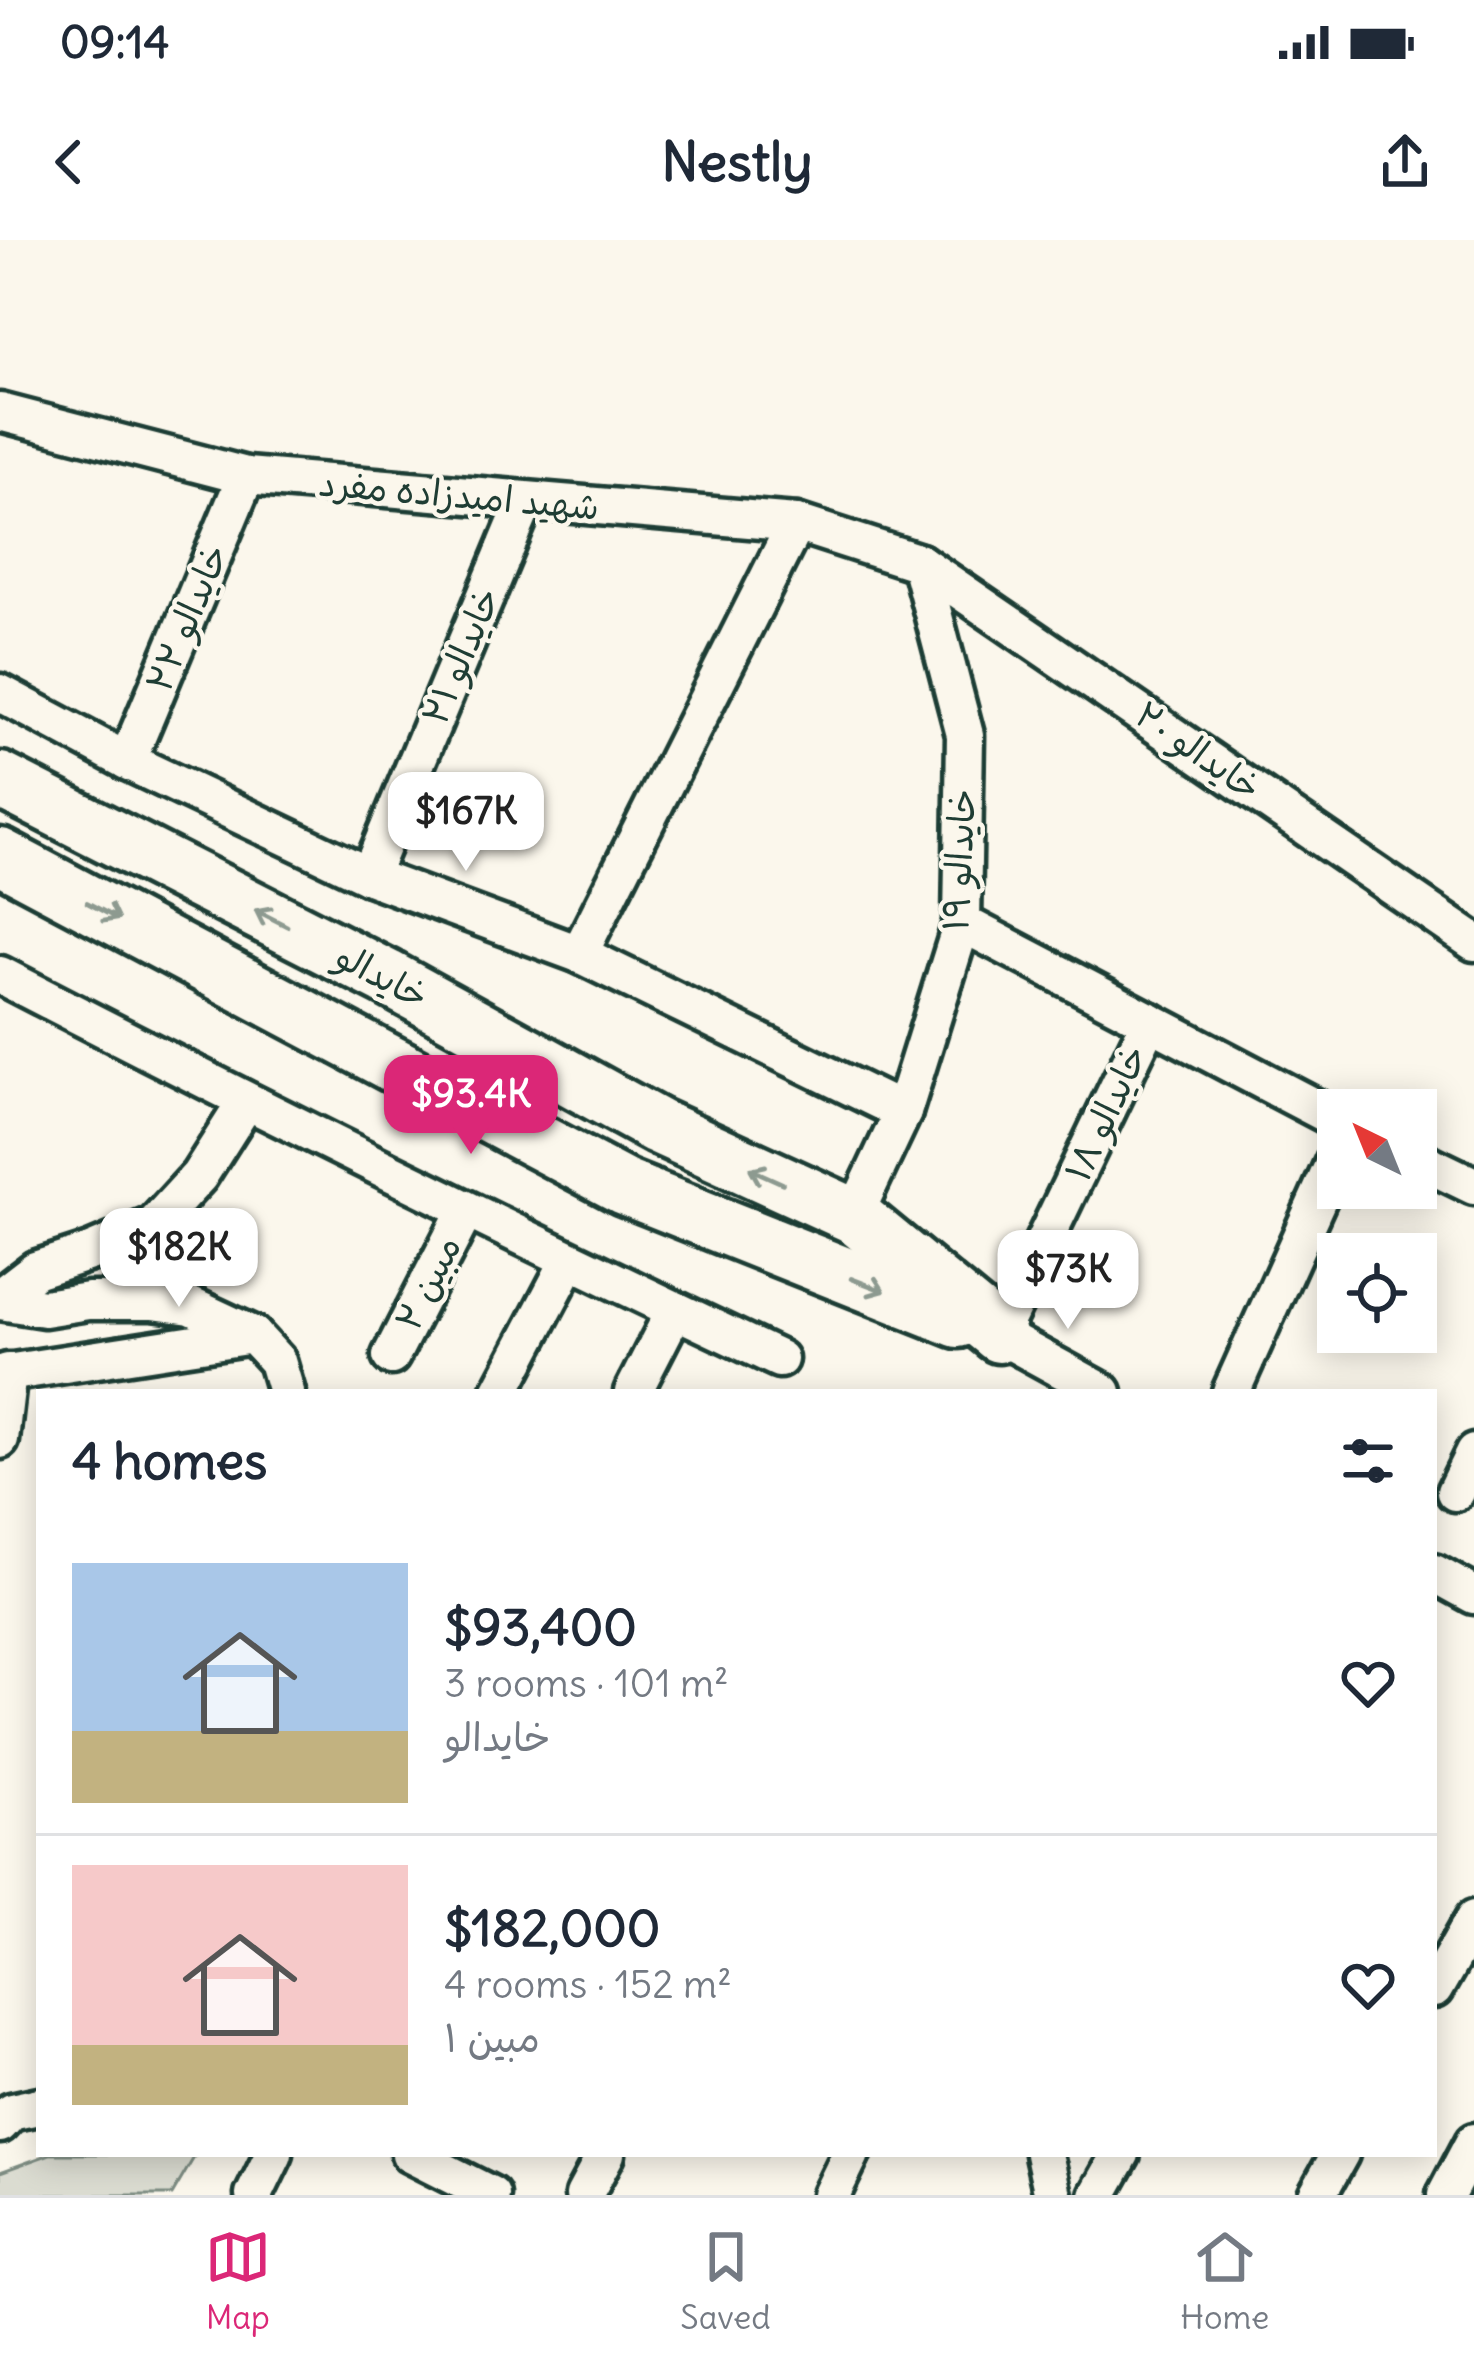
<!DOCTYPE html>
<html lang="en">
<head>
<meta charset="utf-8">
<style>
	:root { --surface:#fff; --page:#f6f6f7; --text:#1f2937; --muted:#747a83; --line:#e0e1e3; --accent:#db2777 }
	body { margin:0; font-family:Delius,"Playpen Sans Arabic",sans-serif; background:var(--page); color:var(--text); height:100vh; display:flex; flex-direction:column; font-size:45px; white-space:nowrap }
	* { box-sizing:border-box; margin:0 }
	p { font-size:39px; color:var(--muted) }
	.icon { flex:none; width:66px; height:66px; fill:none; stroke:currentColor; stroke-width:2; stroke-linecap:round; stroke-linejoin:round }
	.map { position:relative; flex:1; overflow:hidden }
	.side { position:absolute; left:36px; top:1149px; width:1401px; height:768px; display:flex; flex-direction:column; background:var(--surface); border-radius:0px; box-shadow:0 6px 30px #0003 }
	.side>* { flex:none }
	.needle { width:78px; rotate:317deg }
	.tools { position:absolute; left:1317px; top:849px; display:grid; gap:24px }
	.tools a { display:grid; place-items:center; width:120px; height:120px; border-radius:0px; background:var(--surface); box-shadow:0 6px 30px #0003; font-size:60px }
	.price { position:absolute; translate:-50% -102px; padding:0 27px; border-radius:24px; background:#fff; color:#222; font-size:39px; line-height:78px; filter:drop-shadow(0 3px 6px #0008) }
	.price::after { content:''; position:absolute; left:50%; top:72px; width:36px; height:27px; margin-left:-18px; background:inherit; clip-path:polygon(0 0,100% 0,50% 100%) }
	.price.active { background:var(--accent); color:#fff }
	ul { padding:0; list-style:none }
	li { display:flex; align-items:center; gap:36px; height:300px; padding:0 36px }
	li+li { border-top:3px solid var(--line) }
	li span { display:grid; place-items:center; flex:none; width:336px; height:240px; border-radius:0px; color:#555 }
	li>.icon { margin-inline-start:auto }
	span .icon { width:144px; height:144px; fill:#fffc; stroke-width:1 }
	li b { font-size:51px }
	h2 { display:flex; justify-content:space-between; align-items:center; height:144px; padding:0 36px; font-size:51px }
	.status { display:flex; justify-content:space-between; align-items:center; height:84px; padding:0 60px; background:var(--surface); direction:ltr }
	.status svg { height:33px; fill:currentColor }
	header { display:flex; justify-content:space-between; align-items:center; height:156px; padding:0 36px; background:var(--surface); font-size:54px; font-weight:700 }
	.menu { display:flex; justify-content:space-around; align-items:center; height:168px; border-top:3px solid var(--line); background:var(--surface); font-size:33px; color:var(--muted) }
	.menu a { display:grid; justify-items:center; gap:6px }
	.menu .active { color:var(--accent) }
	.map>svg:first-child { display:block }
</style>
</head>
<body>
<div class="status"><b>09:14</b><svg viewBox="0 0 49 12"><path d="M0 12V9h3v3zM5 12V6h3v6zM10 12V3h3v9zM15 12V0h3v12zM26 1h20v11H26zM47 4h2v5h-2z"/></svg></div>
<header><svg class="icon" aria-label="back" viewBox="0 0 24 24"><path d="M15 5l-7 7 7 7"/></svg>Nestly<svg class="icon" aria-label="share" viewBox="0 0 24 24"><path d="M12 15V3M7 8l5-5 5 5M5 13v7h14v-7"/></svg></header>
<div class="map">
<svg width="1474" height="1955" viewBox="0 0 1474 1955">
	<rect width="100%" height="100%" fill="#fbf7ec"/>
	<filter id="ink" filterUnits="userSpaceOnUse"><feTurbulence type="fractalNoise" baseFrequency=".00833" numOctaves="2"/><feDisplacementMap in="SourceGraphic" scale="24" xChannelSelector="R" yChannelSelector="G"/><feConvolveMatrix kernelMatrix="1 2 1 2 8 2 1 2 1" color-interpolation-filters="sRGB"/></filter>
	<g filter="url(#ink)">
		<path fill="#dbdcd1" stroke="#7d8c82" stroke-width="3" d="M50,1914h146l-24,41h-172v-23z"/>
		<g fill="none" stroke-linecap="round" stroke-linejoin="round">
			<g stroke="#1f3d34" stroke-width="45">
				<g id="street">
					<path d="M0,172l246,64 550,47 124,40 554,379"/>
					<path d="M0,453l127,68 242,115 210,78 324,158"/>
					<path d="M127,521l119,-285"/>
					<path d="M369,636l156,-374"/>
					<path d="M962,683l376,197"/>
					<path d="M579,714l217,-431"/>
					<path d="M0,735c257,133 517,261 779,384"/>
					<path d="M1416,918l58,28"/>
					<path d="M854,976l49,-104 59,-189 3,-188 -45,-172"/>
					<path d="M0,1057l35,-27 55,-18 64,-27 45,-49 47,-74"/>
					<path d="M0,1061l44,7 44,-7h64l39,5 62,29"/>
					<path d="M391,1116l75,-146"/>
					<path d="M0,1134l253,-39 24,26 9,31"/>
					<path d="M500,1152l69,-131"/>
					<path d="M633,1152l42,-82"/>
					<path d="M1103,1152l-104,-57 151,-314"/>
					<path d="M1231,1152l107,-238"/>
					<path d="M0,1200l8,-68"/>
					<path d="M1455,1252l19,-39"/>
					<path d="M1434,1333l40,22"/>
					<path d="M1434,1749l40,-70"/>
					<path d="M0,1884l11,-12 28,-6"/>
					<path d="M410,1914l81,41"/>
					<path d="M1044,1914l9,41"/>
					<path d="M254,1955l20,-41"/>
					<path d="M584,1955l22,-41"/>
					<path d="M831,1955l20,-41"/>
					<path d="M1098,1955l23,-41"/>
					<path d="M1317,1955l23,-41"/>
					<path d="M1446,1955l28,-53"/>
				</g>
			</g>
			<g stroke="#1f3d34" stroke-width="63">
				<g id="secondary">
					<path d="M0,540l386,197 271,149 197,90 145,119"/>
					<path d="M0,616l624,331 334,133"/>
				</g>
			</g>
			<use href="#street" stroke="#fbf7ec" stroke-width="36"/>
			<use href="#secondary" stroke="#fbf7ec" stroke-width="54"/>
		</g>
		<defs><path id="oneway-shaft" d="M-6 0H5M1.5-3L5.5 0L1.5 3" fill="none" stroke-width="1.6" stroke-linecap="round" stroke-linejoin="round" transform="scale(3)"/></defs>
		<g stroke="#8d9a90">
			<use href="#oneway-shaft" transform="translate(103 671) rotate(28)"/>
			<use href="#oneway-shaft" transform="translate(271 678) rotate(-153)"/>
			<use href="#oneway-shaft" transform="translate(766 936) rotate(-156)"/>
			<use href="#oneway-shaft" transform="translate(868 1045) rotate(21)"/>
		</g>
	</g>
	<g text-anchor="middle" dominant-baseline="central" stroke-width="9" stroke-linejoin="round" paint-order="stroke">
		<g font-size="36" fill="#1f3d34" stroke="#fbf7ec">
			<text transform="translate(459 255) rotate(5)">شهید امیدزاده مفرد</text>
			<text transform="translate(187 378) rotate(-67)">خایدالو ۲۲</text>
			<text transform="translate(461 416) rotate(-67)">خایدالو ۲۱</text>
			<text transform="translate(1198 511) rotate(35)">خایدالو ۲۰</text>
			<text transform="translate(959 620) rotate(-87)">خایدالو ۱۹</text>
			<text transform="translate(382 736) rotate(28)">خایدالو</text>
			<text transform="translate(1106 873) rotate(-65)">خایدالو ۱۸</text>
			<text transform="translate(428 1043) rotate(-63)">مبین ۲</text>
		</g>
	</g>
</svg>
<div class="tools">
<a><svg class="needle" viewBox="-14 -14 28 28"><path d="M0-13l5 13h-10z" fill="#e53935"/><path d="M0 13l5-13h-10z" fill="#747a83"/></svg></a>
<a><svg class="icon" aria-label="locate" viewBox="0 0 24 24"><circle cx="12" cy="12" r="6"/><path d="M12 2v4M12 18v4M2 12h4M18 12h4"/></svg></a>
</div>
<b class="price" style="left:466px;top:634px">$167K</b>
<b class="price active" style="left:471px;top:917px">$93.4K</b>
<b class="price" style="left:179px;top:1070px">$182K</b>
<b class="price" style="left:1068px;top:1092px">$73K</b>
<section class="side">
<h2>4 homes<svg class="icon" aria-label="filters" viewBox="0 0 24 24"><path d="M4 7h16M4 17h16"/><circle cx="9" cy="7" r="2"/><circle cx="15" cy="17" r="2"/></svg></h2>
<ul>
<li><span style="background:linear-gradient(#a9c7e8 70%,#c2b280 0)"><svg class="icon" aria-label="home" viewBox="0 0 24 24"><path d="M3 11l9-7 9 7M6 9v11h12V9"/></svg></span><div><b>$93,400</b><p>3 rooms · 101 m²</p><p>خایدالو</p></div><svg class="icon" aria-label="heart" viewBox="0 0 24 24"><path d="M12 20l-8-8c-3-5 5-10 8-4 3-6 11-1 8 4z"/></svg></li>
<li><span style="background:linear-gradient(#f6c9c9 75%,#c2b280 0)"><svg class="icon" aria-label="home" viewBox="0 0 24 24"><path d="M3 11l9-7 9 7M6 9v11h12V9"/></svg></span><div><b>$182,000</b><p>4 rooms · 152 m²</p><p>مبین ۱</p></div><svg class="icon" aria-label="heart" viewBox="0 0 24 24"><path d="M12 20l-8-8c-3-5 5-10 8-4 3-6 11-1 8 4z"/></svg></li>
</ul>
</section>
</div>
<nav class="menu">
<a class="active"><svg class="icon" aria-label="map" viewBox="0 0 24 24"><path d="M3 6l6-2 6 2 6-2v14l-6 2-6-2-6 2zM9 4v14M15 6v14"/></svg>Map</a>
<a><svg class="icon" aria-label="saved" viewBox="0 0 24 24"><path d="M7 4h10v16l-5-4-5 4z"/></svg>Saved</a>
<a><svg class="icon" aria-label="home" viewBox="0 0 24 24"><path d="M3 11l9-7 9 7M6 9v11h12V9"/></svg>Home</a>
</nav>
</body>
</html>
